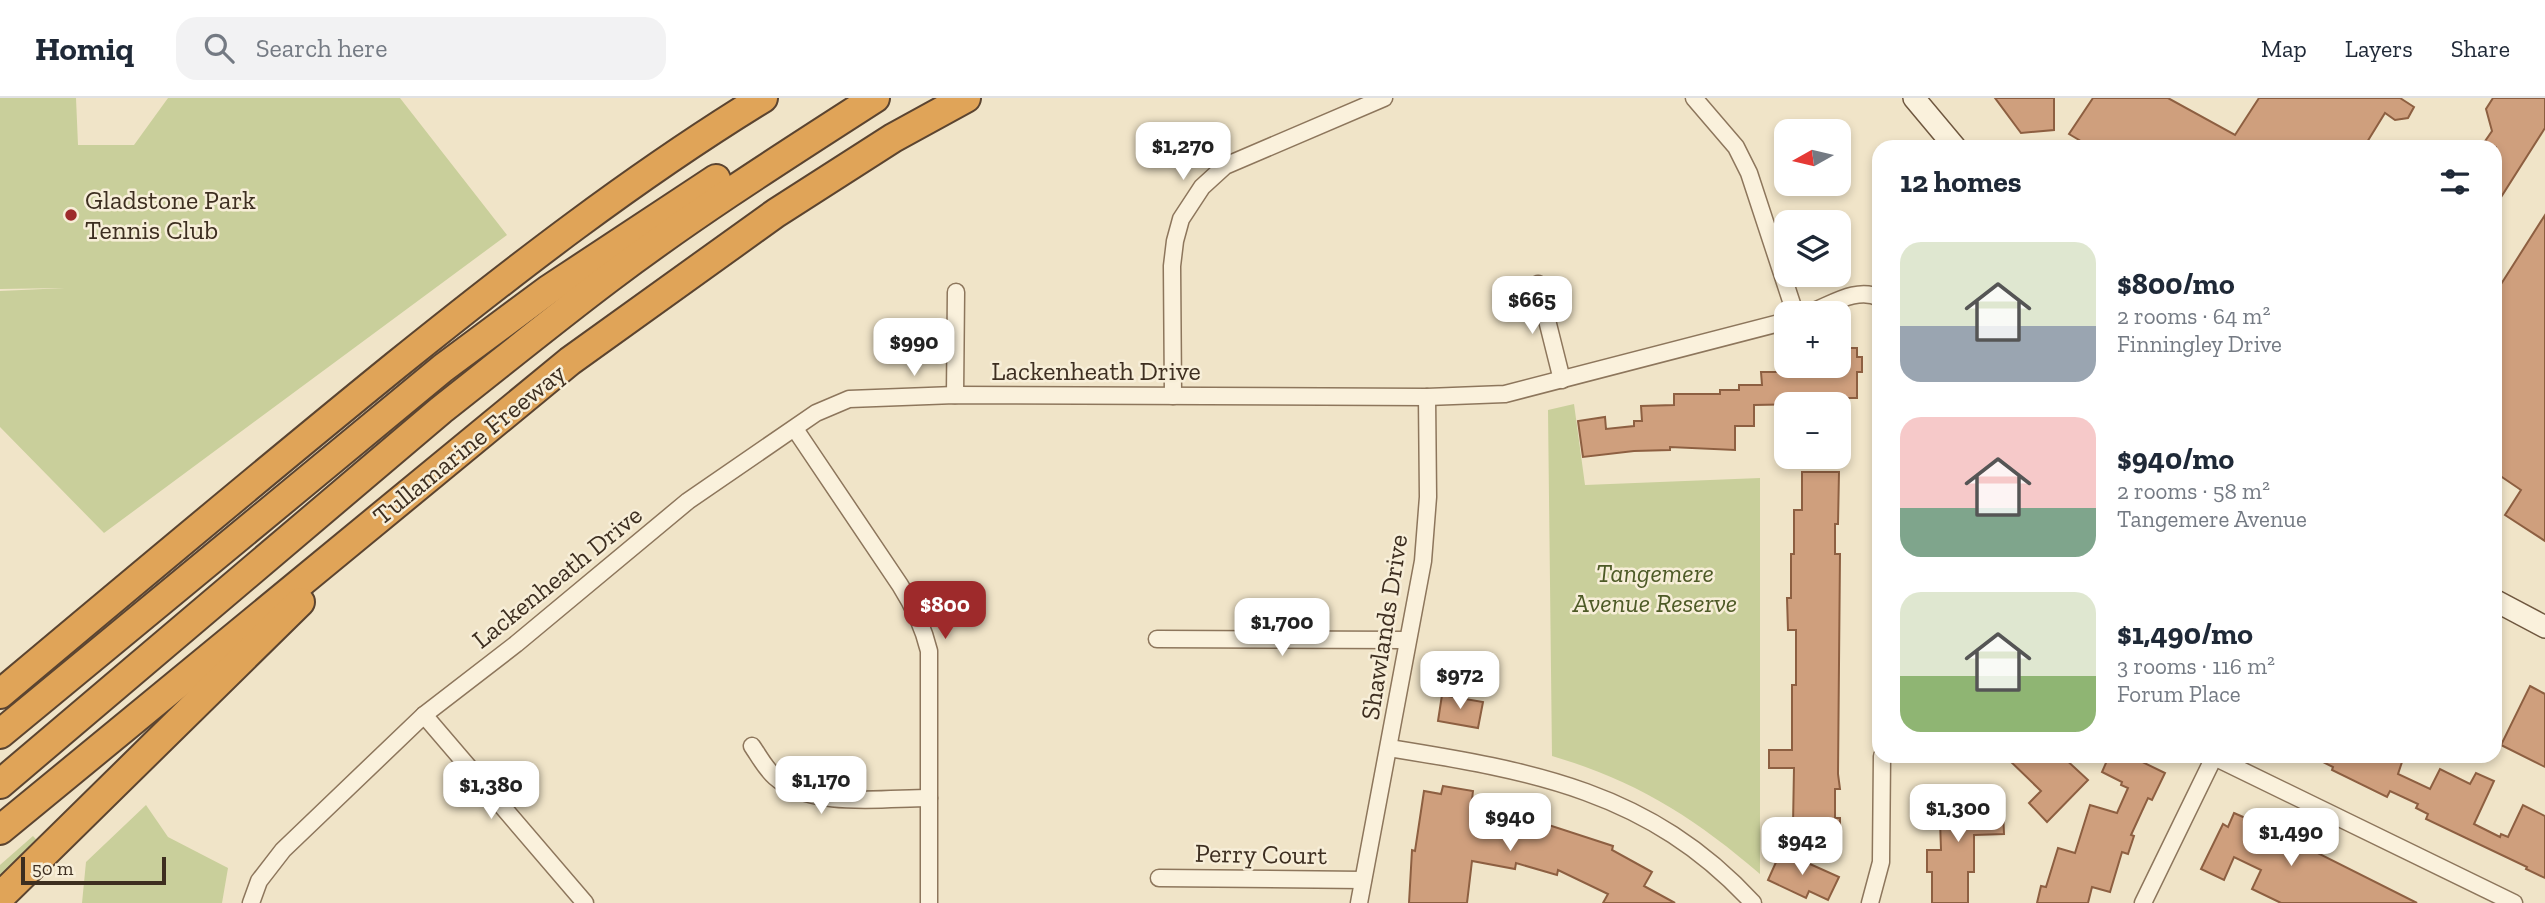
<!DOCTYPE html>
<html lang="en">
<head>
<meta charset="utf-8">
<style>
	:root { --surface:#fff; --page:#f2f2f3; --text:#1f2937; --muted:#747a83; --line:#e0e1e3; --accent:#9e2a2b }
	body { margin:0; font-family:"Zilla Slab",serif; background:var(--page); color:var(--text); height:100vh; display:flex; flex-direction:column; font-size:26px; white-space:nowrap }
	* { box-sizing:border-box; margin:0 }
	p { font-size:23px; color:var(--muted) }
	.icon { flex:none; width:38px; height:38px; fill:none; stroke:currentColor; stroke-width:2; stroke-linecap:round; stroke-linejoin:round }
	.map { position:relative; flex:1; overflow:hidden }
	.sheet { position:absolute; left:1872px; top:42px; width:630px; height:623px; display:flex; flex-direction:column; background:var(--surface); border-radius:21px; box-shadow:0 4px 10px #0003 }
	.sheet>* { flex:none }
	.needle { width:46px; rotate:262deg }
	.tools { position:absolute; left:1774px; top:21px; display:grid; gap:14px }
	.tools a { display:grid; place-items:center; width:77px; height:77px; border-radius:14px; background:var(--surface); box-shadow:0 4px 10px #0003; font-size:35px }
	.scale { position:absolute; left:21px; bottom:18px; width:145px; box-sizing:border-box; padding-left:7px; border:4px solid #3d2e20; border-top:0; font-size:19px; line-height:24px; white-space:nowrap; color:#3d2e20; -webkit-text-stroke:5px #f7eed8; paint-order:stroke }
	.price { position:absolute; translate:-50% -60px; padding:0 16px; border-radius:14px; background:#fff; color:#222; font-size:23px; line-height:46px; filter:drop-shadow(0 2px 4px #0008) }
	.price::after { content:''; position:absolute; left:50%; top:42px; width:21px; height:16px; margin-left:-10px; background:inherit; clip-path:polygon(0 0,100% 0,50% 100%) }
	.price.on { background:var(--accent); color:#fff }
	ul { padding:0; list-style:none }
	li { display:flex; align-items:center; gap:21px; height:175px; padding:0 28px }
	li span { display:grid; place-items:center; flex:none; width:196px; height:140px; border-radius:21px; color:#555 }
	li>.icon { margin-inline-start:auto }
	span .icon { width:84px; height:84px; fill:#fffc; stroke-width:1 }
	li b { font-size:30px }
	h2 { display:flex; justify-content:space-between; align-items:center; height:84px; padding:0 28px; font-size:30px }
	header { display:flex; align-items:center; gap:42px; box-sizing:border-box; height:98px; padding:0 35px; background:var(--surface); border-bottom:2px solid var(--line) }
	header strong { font-size:33px }
	nav { display:flex; gap:38px; margin-inline-start:auto; font-size:24px }
	.search { width:490px; height:63px; background:var(--page); display:flex; align-items:center; gap:18px; box-sizing:border-box; padding:0 24px; border-radius:21px; color:var(--muted); font-size:26px }
	.map>svg:first-child { display:block }
</style>
</head>
<body>
<header>
<strong>Homiq</strong>
<div class="search"><svg class="icon" aria-label="search" viewBox="0 0 24 24"><circle cx="10" cy="10" r="6"/><path d="M15 15l6 6"/></svg>Search here</div>
<nav><a>Map</a><a>Layers</a><a>Share</a></nav>
</header>
<div class="map">
<svg width="2545" height="805" viewBox="0 0 2545 805">
	<rect width="100%" height="100%" fill="#f0e4c8"/>
	<g fill="#c9cf9b">
		<path d="M0,0h76l2,47h56l34,-47h232l107,137 -403,298 -104,-106v-136l65,-3 -65,1z"/>
		<path d="M1574,306l11,81 175,-7v396c-65,-56 -125,-94 -208,-118l-4,-346z"/>
		<path d="M146,707l22,32 60,31 -6,35h-140l4,-41z"/>
		<path d="M33,738l10,11 -43,43v-25z"/>
	</g>
	<g fill="#cf9f7d" stroke="#8d5f41" stroke-width="2">
		<path d="M1995,0h59v32l-33,3z"/>
		<path d="M2093,0h75l67,37 24,-37h141l14,9 -6,11 -13,2 -10,-7 -21,34h-273l-22,-13z"/>
		<path d="M2493,0h52v30l-49,77v-58h-15l11,-16 -6,-22z"/>
		<path d="M2545,117v326l-40,-26 16,-25 -25,-17v-181z"/>
		<path d="M1839,250h18v9h5v15h-5v26h-52v6l-51,1v21h-19v24l-65,-3v3l-36,1 -51,6 -5,-36 27,-4 1,12 28,-3v-5h8l-1,-15 33,-1v-11h46v-4h19v-5h23l-1,-13h25v3l46,-1v-8h7z"/>
		<path d="M1802,374h37l-1,52h-3v30h5l-2,220 2,15h-5v29h5v26h-60v-19h13l1,-57h-25v-18h23v-65h4v-55h-8l-1,-32h4v-44h3v-44h8z"/>
		<path d="M2530,588l15,8v73l-44,-22z"/>
		<path d="M1442,597l41,7 -5,26 -40,-7z"/>
		<path d="M2005,658h57l26,24 -41,42 -18,-19 12,-12z"/>
		<path d="M2109,658h21l35,17 -13,27 -4,-2 -17,37 3,1 -6,18 -6,-2 -12,40 -18,-5 -4,16h-51l4,-17 5,1 12,-39 17,5 15,-48 27,8 11,-25 -7,-3 1,-3 -20,-10z"/>
		<path d="M2311,658h93l-6,18 32,15 10,-20 30,15 6,-11 18,8 -20,43 26,13 1,-3 7,3 15,-32 22,11v62l-19,-9 1,-2 -101,-48 2,-5 -12,-6 2,-4 -28,-13 -3,6 -55,-27 1,-3z"/>
		<path d="M1443,688l30,5 -2,17 53,9 89,29 -1,4 40,22 -8,14 31,17h-72l5,-9 -50,-24 -1,5 -41,-12 -1,6 -43,-8 -5,42h-58l3,-53 3,1 9,-60 17,3z"/>
		<path d="M1978,696l1,17 24,-1 1,24 -30,1v37h-6v31h-36v-31h-5v-22h14l-1,-30h-3v-8h-11v-16z"/>
		<path d="M2234,715l32,14 151,76h-136l-29,-14 9,-19 -27,-13 -10,23 -23,-11 22,-45 5,3z"/>
		<path d="M1781,753l58,26 -11,23 -19,-9 -3,7 -38,-18z"/>
	</g>
	<g fill="none" stroke-linecap="round" stroke-linejoin="round">
		<g stroke="#8d765c" stroke-width="19">
			<g id="street">
				<path d="M1694,0l42,49 13,26 46,140"/>
				<path d="M1538,186l24,96"/>
				<path d="M1809,215c22,-8 48,-27 71,-15"/>
				<path d="M955,297l1,-103"/>
				<path d="M1173,298l-1,-130 3,-25 6,-22 21,-32 23,-21 159,-68"/>
				<path d="M795,331l105,156c14,22 23,41 29,66v252"/>
				<path d="M1157,541l250,1"/>
				<path d="M424,617l161,188"/>
				<path d="M752,648c7,10 13,22 23,31 36,32 109,21 154,21"/>
				<path d="M1389,650c143,23 261,43 364,155"/>
				<path d="M2212,658l302,147"/>
				<path d="M1159,780l204,2"/>
				<path d="M251,805l8,-22 24,-31 141,-135 92,-71 172,-143 128,-88 33,-14 106,-4 472,2 78,-3 282,-73"/>
				<path d="M1359,805l64,-342 5,-64 -1,-100"/>
				<path d="M1870,805l11,-41 1,-106"/>
				<path d="M2143,805l71,-146"/>
			</g>
		</g>
		<g stroke="#6f573f" stroke-width="24">
			<g id="secondary">
				<path d="M1914,0l41,49"/>
				<path d="M2496,503l49,26"/>
			</g>
		</g>
		<g stroke="#5b4430" stroke-width="32">
			<g id="highway">
				<path d="M0,596c131,-110 262,-220 395,-328 118,-95 239,-189 368,-268"/>
				<path d="M0,636l443,-366 105,-78 168,-111"/>
				<path d="M0,686l441,-374c56,-44 111,-89 168,-132 86,-65 176,-122 266,-180"/>
				<path d="M0,732l570,-469 206,-148 117,-75 73,-40"/>
				<path d="M0,799l300,-295"/>
			</g>
		</g>
		<use href="#street" stroke="#faf1dc" stroke-width="16"/>
		<use href="#secondary" stroke="#faf1dc" stroke-width="21"/>
		<use href="#highway" stroke="#e0a458" stroke-width="28"/>
	</g>
	<circle fill="#9e2a2b" stroke="#f7eed8" stroke-width="2.5" cx="71" cy="117" r="7"/>
	<g text-anchor="middle" dominant-baseline="central" stroke-width="5" stroke-linejoin="round" paint-order="stroke">
		<g font-size="26" fill="#3d2e20" stroke="#f7eed8" text-anchor="start">
			<text x="85" y="102">Gladstone Park<tspan x="85" dy="30">Tennis Club</tspan></text>
		</g>
		<g font-size="26" fill="#3d2e20" stroke="#f7eed8">
			<text x="1096" y="273">Lackenheath Drive</text>
			<text transform="translate(469 346) rotate(-39)">Tullamarine Freeway</text>
			<text transform="translate(557 479) rotate(-39)">Lackenheath Drive</text>
			<text transform="translate(1384 529) rotate(-81)">Shawlands Drive</text>
			<text transform="translate(1261 756) rotate(1)">Perry Court</text>
		</g>
		<g font-size="26" font-style="italic" fill="#4d5a26" stroke="#f7eed8">
			<text x="1655" y="475">Tangemere<tspan x="1655" dy="30">Avenue Reserve</tspan></text>
		</g>
	</g>
</svg>
<div class="tools">
<a><svg class="needle" viewBox="-14 -14 28 28"><path d="M0-13l5 13h-10z" fill="#e53935"/><path d="M0 13l5-13h-10z" fill="#747a83"/></svg></a>
<a><svg class="icon" aria-label="layers" viewBox="0 0 24 24"><path d="M12 4l9 5-9 5-9-5zM3 14l9 5 9-5"/></svg></a>
<a>+</a>
<a>−</a>
</div>
<div class="scale">50 m</div>
<b class="price" style="left:1183px;top:84px">$1,270</b>
<b class="price" style="left:1532px;top:238px">$665</b>
<b class="price" style="left:914px;top:280px">$990</b>
<b class="price on" style="left:945px;top:543px">$800</b>
<b class="price" style="left:1282px;top:560px">$1,700</b>
<b class="price" style="left:1460px;top:613px">$972</b>
<b class="price" style="left:821px;top:718px">$1,170</b>
<b class="price" style="left:491px;top:723px">$1,380</b>
<b class="price" style="left:1958px;top:746px">$1,300</b>
<b class="price" style="left:1510px;top:755px">$940</b>
<b class="price" style="left:2291px;top:770px">$1,490</b>
<b class="price" style="left:1802px;top:779px">$942</b>
<section class="sheet">
<h2>12 homes<svg class="icon" aria-label="filters" viewBox="0 0 24 24"><path d="M4 7h16M4 17h16"/><circle cx="9" cy="7" r="2"/><circle cx="15" cy="17" r="2"/></svg></h2>
<ul>
<li><span style="background:linear-gradient(#dfe7d0 60%,#9aa5b1 0)"><svg class="icon" aria-label="home" viewBox="0 0 24 24"><path d="M3 11l9-7 9 7M6 9v11h12V9"/></svg></span><div><b>$800/mo</b><p>2 rooms · 64 m²</p><p>Finningley Drive</p></div></li>
<li><span style="background:linear-gradient(#f6c9c9 65%,#7fa58c 0)"><svg class="icon" aria-label="home" viewBox="0 0 24 24"><path d="M3 11l9-7 9 7M6 9v11h12V9"/></svg></span><div><b>$940/mo</b><p>2 rooms · 58 m²</p><p>Tangemere Avenue</p></div></li>
<li><span style="background:linear-gradient(#dfe7d0 60%,#8fb573 0)"><svg class="icon" aria-label="home" viewBox="0 0 24 24"><path d="M3 11l9-7 9 7M6 9v11h12V9"/></svg></span><div><b>$1,490/mo</b><p>3 rooms · 116 m²</p><p>Forum Place</p></div></li>
</ul>
</section>
</div>
</body>
</html>
